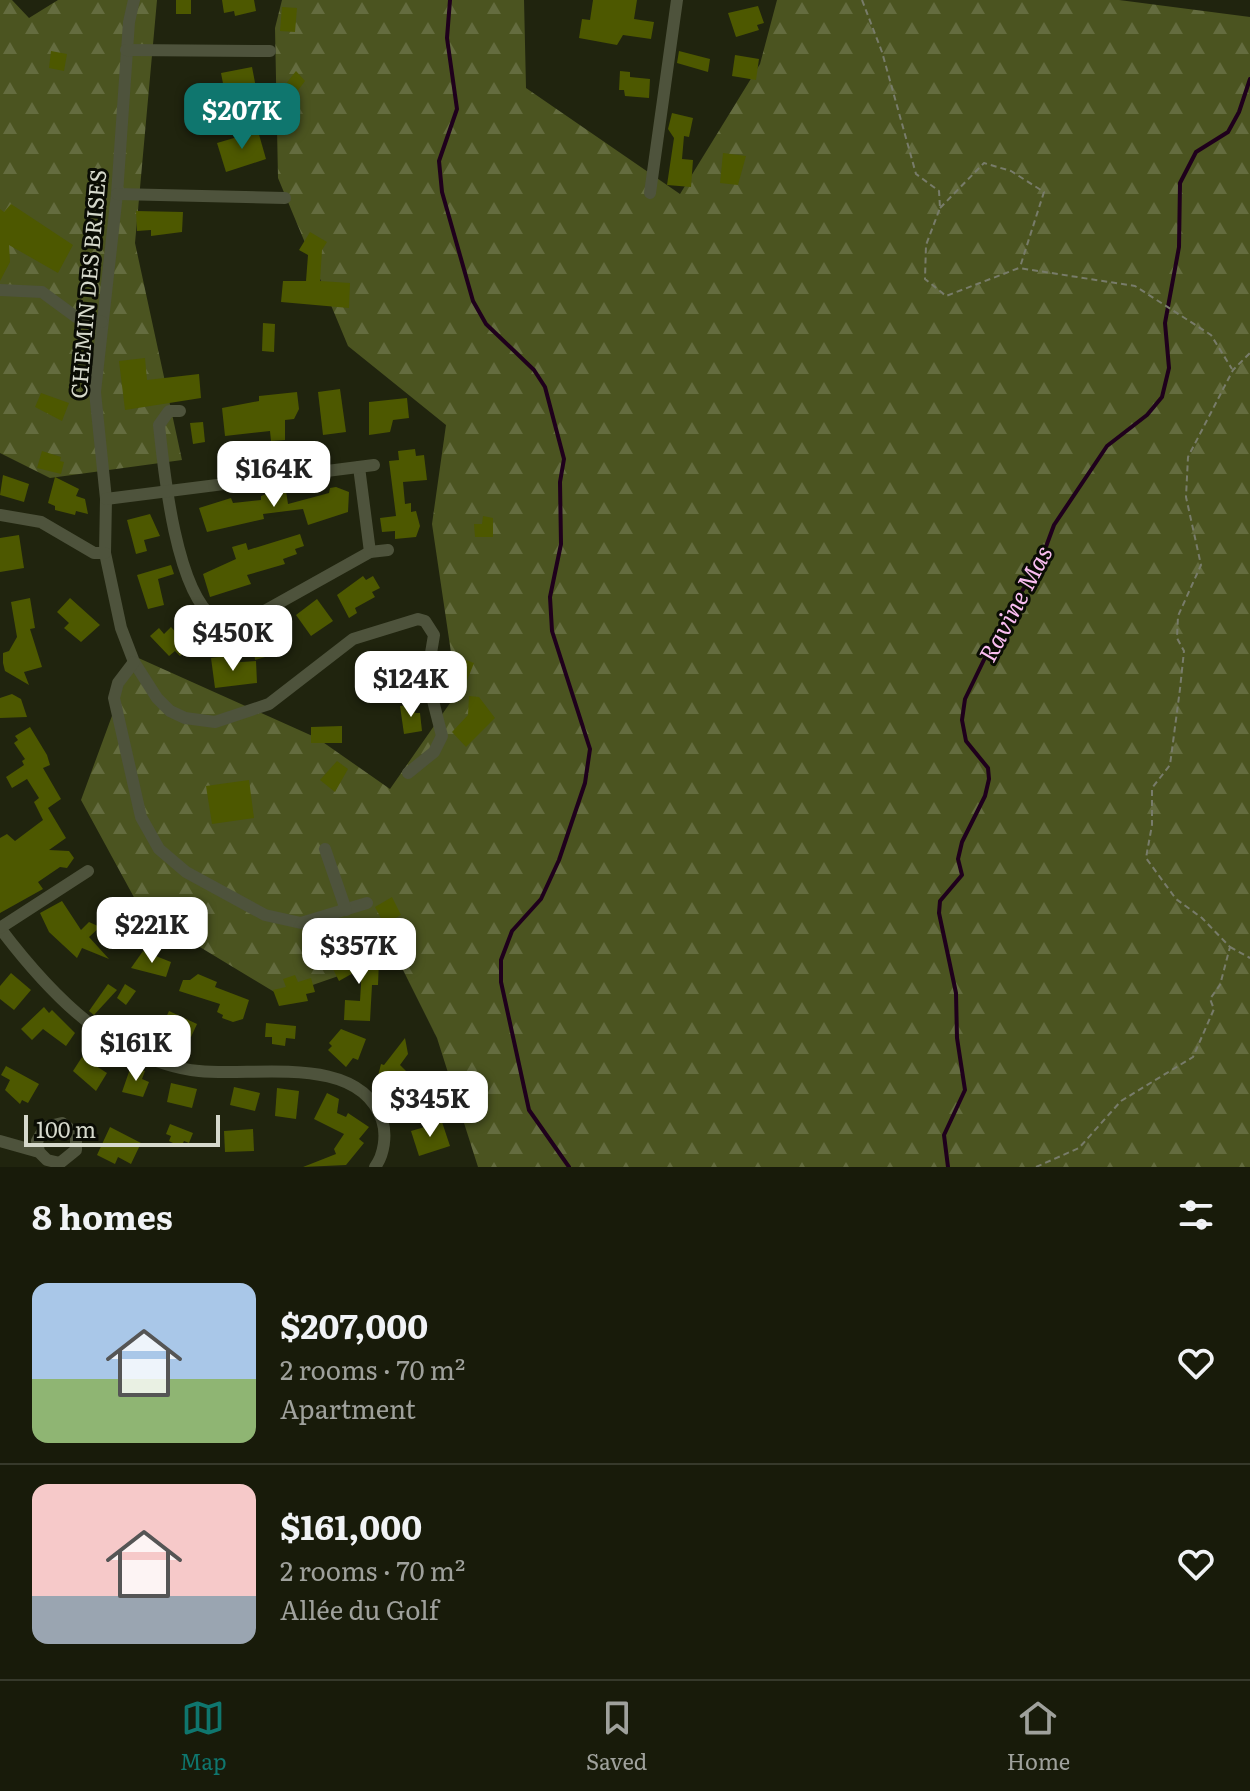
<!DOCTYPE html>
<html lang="en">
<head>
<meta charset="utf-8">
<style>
	:root { --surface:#181b0a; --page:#252818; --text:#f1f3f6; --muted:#9fa19c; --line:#36392b; --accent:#0f766e }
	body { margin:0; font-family:Literata,serif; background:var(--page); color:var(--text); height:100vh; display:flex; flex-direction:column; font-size:30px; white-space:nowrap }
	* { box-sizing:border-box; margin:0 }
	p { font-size:26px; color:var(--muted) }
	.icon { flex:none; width:44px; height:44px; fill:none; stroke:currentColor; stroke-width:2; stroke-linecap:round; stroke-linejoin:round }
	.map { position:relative; height:1167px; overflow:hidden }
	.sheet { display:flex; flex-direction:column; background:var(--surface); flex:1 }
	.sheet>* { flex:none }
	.scale { position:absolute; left:24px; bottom:20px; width:196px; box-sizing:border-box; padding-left:8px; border:4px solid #d6d9cc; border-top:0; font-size:22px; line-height:28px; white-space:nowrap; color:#d6d9cc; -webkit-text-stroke:6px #0a0c04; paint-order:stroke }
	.price { position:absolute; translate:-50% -68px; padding:0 18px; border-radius:16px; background:#fff; color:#222; font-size:26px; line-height:52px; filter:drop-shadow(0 2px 4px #0008) }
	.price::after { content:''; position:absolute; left:50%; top:48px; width:24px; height:18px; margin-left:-12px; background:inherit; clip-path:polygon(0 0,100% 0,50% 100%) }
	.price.current { background:var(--accent); color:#fff }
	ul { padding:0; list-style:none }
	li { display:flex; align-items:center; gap:24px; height:200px; padding:0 32px }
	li+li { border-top:2px solid var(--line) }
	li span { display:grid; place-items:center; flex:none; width:224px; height:160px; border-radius:16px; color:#555 }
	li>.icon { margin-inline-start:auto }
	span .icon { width:96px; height:96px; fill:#fffc; stroke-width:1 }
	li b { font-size:34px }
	h2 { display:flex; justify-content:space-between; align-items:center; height:96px; padding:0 32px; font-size:34px }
	.dock { display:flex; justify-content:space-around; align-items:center; height:112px; border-top:2px solid var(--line); background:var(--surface); font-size:22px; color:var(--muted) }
	.dock a { display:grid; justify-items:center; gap:4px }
	.dock .current { color:var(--accent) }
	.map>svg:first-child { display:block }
</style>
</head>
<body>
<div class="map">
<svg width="1250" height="1167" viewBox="0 0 1250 1167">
	<defs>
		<pattern id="forest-firs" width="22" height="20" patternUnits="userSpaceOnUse" patternTransform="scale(2)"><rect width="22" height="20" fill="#4b5420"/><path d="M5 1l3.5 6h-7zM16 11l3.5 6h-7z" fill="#646c3f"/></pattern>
	</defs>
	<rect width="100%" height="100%" fill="#20240e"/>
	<g fill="url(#forest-firs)">
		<path d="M0,0h12l17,18 29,-18h99l-22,243 47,217 -132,18 -50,-25z"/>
		<path d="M282,0h242l2,88 154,106 80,-130 17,-64h342l131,17v1150h-772l-41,-129 -41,-82 -115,40 -139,-84 -61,-112 53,-144 183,82 73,51 67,-96 -25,-169 14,-99 -98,-79 -70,-168 -3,-150z"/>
	</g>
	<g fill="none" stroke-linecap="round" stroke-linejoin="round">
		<g stroke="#1f001c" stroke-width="4">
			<path d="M450,0l-3,38 10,71 -18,52 3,31 31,109 13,23 48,46 11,17 19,72 -4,23 1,62 -11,53 2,34 38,118 -5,34 -26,77 -18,39 -29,32 -11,29v22l28,128 40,57"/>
			<path d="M948,1167l-4,-32 21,-45 -8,-52 -1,-45 -17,-80 1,-12 22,-26 -4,-16 4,-17 23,-46 4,-17 -1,-11 -22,-27 -4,-21 3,-21 44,-91 28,-37 17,-46 53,-79 40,-31 15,-18 7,-29 -4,-45 14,-76 1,-64 16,-31 32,-20 11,-20 11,-33"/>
		</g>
	</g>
	<g fill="#4d5800">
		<rect x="176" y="0" width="15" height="14"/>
		<path d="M222,0h32l2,11 -21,5 -1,-5 -10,2z"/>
		<path d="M593,0h44l-3,19 20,3 -3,17 -28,-4 -6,10 -38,-7 3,-19 8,1z"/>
		<path d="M758,6l6,17 -7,2 2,5 -23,7 -8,-24z"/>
		<path d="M282,7l15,1 -2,24 -15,-1z"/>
		<path d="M51,51l16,3 -3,17 -15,-3z"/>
		<path d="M679,51l31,8 -2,13 -31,-9z"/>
		<path d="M735,55l24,4 -3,21 -24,-4z"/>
		<path d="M252,67l5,26 -23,5 -1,-6 -8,2 -4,-21z"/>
		<path d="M296,71l9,10 -9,12 -11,-8z"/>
		<path d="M620,71l10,1v5l20,2 -1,19 -24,-2 -1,-6h-5z"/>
		<path d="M672,113l21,5 -4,19 -5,-1 -2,23 11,1 -2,27 -24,-2 7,-47 -6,-9z"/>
		<path d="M258,131l8,28 -40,13 -9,-29z"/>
		<path d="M723,153l23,3 -8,29 -18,-2z"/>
		<path d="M11,204l62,41 -15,28 -49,-28 1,17 -10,19v-72l4,3z"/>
		<path d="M136,211l47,1 -1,20 -31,4v-6l-14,1z"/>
		<path d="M310,232l17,10 -5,8 -2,31 30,2 -1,25 -68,-6 2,-21h23l2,-26 -9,-5z"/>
		<path d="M263,323l12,1 -1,28 -12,-1z"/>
		<path d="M145,358l2,22 52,-6 2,24 -76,12 -6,-49z"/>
		<path d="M340,389l6,43 -23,3 -5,-43z"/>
		<path d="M297,392l2,17 -5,10 -9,1v20l-14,1 -1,-10 -45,5 -3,-28 37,-7v-5z"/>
		<path d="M41,393l28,10 -7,18 -27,-14z"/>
		<path d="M407,398l2,20 -16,2 -3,12 -21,3v-33z"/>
		<path d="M203,422l2,20 -12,2 -3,-21z"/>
		<path d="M415,449l1,7 8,-1 3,25 -24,2 2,22 6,-1v9l5,-1 4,15 -4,11 -21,2v-8l-13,1 -2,-14 16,-2 -7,-55 10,-1 -1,-9z"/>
		<path d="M42,451l19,6 -1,4 4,1 -3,12 -24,-6z"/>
		<path d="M3,475l26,9 -5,18 -24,-7z"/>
		<path d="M55,477l24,12 -3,7 9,3 3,15 -12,-3 -1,4 -20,-5v-4l-7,-3z"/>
		<path d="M336,487l13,5 -1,20 -40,13 -5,-16 -40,5 1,5 -57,13 -8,-24 32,-10 2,5 28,-3v-4l8,-3 17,-2 2,13 41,-11 1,-5z"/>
		<path d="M150,514l10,22 -16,4 3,11 -11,3 -9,-34z"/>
		<path d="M483,516l10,2v19h-18l-1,-13h8z"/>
		<path d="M300,534l4,12 -9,3 2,5 -14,5 2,5 -38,11 4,9 -41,13 -7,-23 33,-15 -4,-12 14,-4 2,7z"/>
		<path d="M19,535l5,33 -24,4v-34z"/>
		<path d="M171,565l3,9 -16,5 6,26 -16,4 -11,-34z"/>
		<path d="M363,576l3,4 7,-4 7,12 -8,4 3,5 -20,11 2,5 -8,5 -12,-23z"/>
		<path d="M30,598l5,30 -5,1 12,38 -18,5 5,13 -24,-14 -2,-8v-10l6,-2 8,-14 -6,-35z"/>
		<path d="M70,598l30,27 -19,17 -17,-14 5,-5 -12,-11z"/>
		<path d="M317,599l16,22 -22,15 -15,-21z"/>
		<path d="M281,622l8,28 -34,10 -1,-11 10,-3 -5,-18z"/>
		<path d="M171,627l18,20 -9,9 -5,-5 -6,5 -19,-20 9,-8 5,6z"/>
		<path d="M226,656l1,7 29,-2 1,22 -42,5 -4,-30z"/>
		<path d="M455,656l19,7 -8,20 -19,-8z"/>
		<path d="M12,694l9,5 6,18 -27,1v-20z"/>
		<path d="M469,696l10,1 16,21 -29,29 -14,-15 16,-17z"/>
		<path d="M414,704l1,9h5l2,18 -18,3 -4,-28z"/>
		<path d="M342,726v17h-31v-16z"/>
		<path d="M30,727l17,28 3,10 -7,3 18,31 -13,9 18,30 -17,12 20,1 5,7 -7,10 -7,-1 -22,15 5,7 -43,24v-75l7,-4 8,7 28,-21 -9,-18 5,-4 -12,-19 -15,9 -6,-11 18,-12 -2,-4 3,-2 -11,-16 4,-3 -3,-4z"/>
		<path d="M337,761l11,8 -13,23 -15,-12z"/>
		<path d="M249,780l5,38 -42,6 -6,-38z"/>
		<path d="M392,897l9,18 -17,9 -9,-17z"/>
		<path d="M62,901l19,29 8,-8 11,5 -11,10 20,22 -27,-11 -5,10 -28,-26 -9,-19z"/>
		<path d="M143,951l28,11 -5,15 -35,-9z"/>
		<path d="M348,958l31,2 -1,25h-6l-2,36 -26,-1 1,-20 15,1 2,-33 -23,13 -7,-14z"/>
		<path d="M11,973l20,17 -17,20 -14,-11v-13z"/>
		<path d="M198,974l19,8 -2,5 34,13 -6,19 -10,3 -11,-4 1,-3 -6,-3 3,-8 -41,-13 4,-11h7z"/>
		<path d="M295,975l3,7 13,-4 4,14 -9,2 2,7 -29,5 -6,-16 13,-3 -3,-8z"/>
		<path d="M108,984l9,6 -23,25 -5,-4z"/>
		<path d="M125,984l11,7 -10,14 -9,-7z"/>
		<path d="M44,1007l5,6 3,-3 23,23 -9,13 -23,-17 -11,11 -11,-11z"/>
		<path d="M169,1011l28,13 -6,13 -28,-13z"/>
		<path d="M266,1023l30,3 -1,13 -9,-1 -1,8 -13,-2v-7h-7z"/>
		<path d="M341,1029l25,10 -8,21 -5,-2 -7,9 -18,-17 4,-4 -3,-3z"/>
		<path d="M405,1038l3,16 -8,11 8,8 -4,6 6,6 -4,5 -11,3 -5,-12 -9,3 -3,-8 3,-12 3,1z"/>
		<path d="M82,1057l25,16 -11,18 -23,-20z"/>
		<path d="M6,1066l33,18 -11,19 -6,-3 -2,4 -15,-14 5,-10 -9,-5z"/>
		<path d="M131,1066l14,5 -3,8 7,3 -6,15 -21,-5z"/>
		<path d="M171,1083l26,6 -5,19 -25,-6z"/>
		<path d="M234,1087l26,6 -5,18 -25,-6z"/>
		<path d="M277,1088l22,3 -3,28 -21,-3z"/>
		<path d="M327,1093l12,6 -2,14 9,4 2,-4 21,14 -10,12 5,4 -18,22 -43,2 33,-13 -2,-5 10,-15 -30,-15z"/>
		<path d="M442,1122l8,24 -31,10 -8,-25z"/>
		<path d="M170,1124l23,9 -4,10 -5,-2 -3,6 -12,-6 2,-5 -5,-2z"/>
		<path d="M110,1127l31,16 -10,21 -13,-7 -3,7 -18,-9z"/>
		<path d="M253,1129l1,22 -29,1 -1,-21z"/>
	</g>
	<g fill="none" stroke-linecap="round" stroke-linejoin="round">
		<g stroke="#787c6a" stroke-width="2" stroke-dasharray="6 4" stroke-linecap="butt">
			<path d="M862,0l20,52 34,122 23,17 1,17 -14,37 -1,34 21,17 73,-28 116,18 76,49 21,34"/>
			<path d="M940,208l44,-45 27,8 33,21 -24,75"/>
			<path d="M1230,947l20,11"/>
			<path d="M1036,1167l43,-19 42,-47 72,-44 21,-48 -4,-10 10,-14 10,-38 -28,-29 -26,-19 -30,-41 6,-33v-37l18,-23 10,-76 4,-38 -7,-13 1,-22 23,-51 -15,-68 2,-40 45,-87 17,-17"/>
		</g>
		<g stroke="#4e533c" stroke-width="12">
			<path d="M134,0l-5,22 -12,172 -22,198 11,107 -1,54 16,75 13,34 23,36 13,13 15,7 30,4 54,-18 84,-65 65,-20 7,2 9,14 -7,42 15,59 -8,16 -26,21"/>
			<path d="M126,50l144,1"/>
			<path d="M650,193l27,-193"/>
			<path d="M117,194l168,4"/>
			<path d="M0,290l42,2 34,25 26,5"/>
			<path d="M180,411h-11l-10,14c5,48 17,167 56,194l21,4 16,-5 118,-66 18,-2"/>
			<path d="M359,467l11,85"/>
			<path d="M106,499l268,-34"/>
			<path d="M0,515l41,7 53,31h11"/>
			<path d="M134,662l-16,21 -4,15 27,119 18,32 27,23 79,43 36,8 66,-20"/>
			<path d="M325,849l21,61"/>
			<path d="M0,928c34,45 79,96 129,121 22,11 46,20 70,22 56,6 160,-18 183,49 5,15 2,35 -7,47"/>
			<path d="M0,928l88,-57"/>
			<path d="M0,1141l39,11 8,8 13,3 16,-13v-16l-14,-11 -17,4 -8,14 2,11"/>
		</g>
	</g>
	<g text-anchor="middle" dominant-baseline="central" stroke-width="6" stroke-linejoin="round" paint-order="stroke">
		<g font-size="22" fill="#d6d9cc" stroke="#0a0c04">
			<text transform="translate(87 284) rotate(-85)">CHEMIN DES BRISES</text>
		</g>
		<g font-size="24" font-style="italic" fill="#f9bdf0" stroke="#0a0c04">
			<text transform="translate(1014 603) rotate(-62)">Ravine Mas</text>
		</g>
	</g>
</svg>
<div class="scale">100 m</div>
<b class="price current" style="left:242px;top:151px">$207K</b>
<b class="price" style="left:274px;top:509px">$164K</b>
<b class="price" style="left:233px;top:673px">$450K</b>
<b class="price" style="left:411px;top:719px">$124K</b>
<b class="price" style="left:152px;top:965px">$221K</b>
<b class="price" style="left:359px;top:986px">$357K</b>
<b class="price" style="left:136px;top:1083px">$161K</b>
<b class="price" style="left:430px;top:1139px">$345K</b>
</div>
<section class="sheet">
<h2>8 homes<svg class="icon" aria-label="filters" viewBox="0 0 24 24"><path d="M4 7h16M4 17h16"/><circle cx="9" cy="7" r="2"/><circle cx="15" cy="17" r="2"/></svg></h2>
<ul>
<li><span style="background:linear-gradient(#a9c7e8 60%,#8fb573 0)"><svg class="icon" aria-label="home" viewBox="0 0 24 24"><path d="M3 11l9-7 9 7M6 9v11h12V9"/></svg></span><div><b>$207,000</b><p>2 rooms · 70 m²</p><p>Apartment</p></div><svg class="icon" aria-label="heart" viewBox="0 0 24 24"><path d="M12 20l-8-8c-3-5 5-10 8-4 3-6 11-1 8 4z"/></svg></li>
<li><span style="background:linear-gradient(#f6c9c9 70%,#9aa5b1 0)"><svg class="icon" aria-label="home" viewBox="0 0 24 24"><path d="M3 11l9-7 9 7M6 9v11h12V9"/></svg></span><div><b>$161,000</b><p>2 rooms · 70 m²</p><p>Allée du Golf</p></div><svg class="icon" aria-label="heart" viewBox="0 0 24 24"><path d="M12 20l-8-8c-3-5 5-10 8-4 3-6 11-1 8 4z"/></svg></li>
</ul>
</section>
<nav class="dock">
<a class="current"><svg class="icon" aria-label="map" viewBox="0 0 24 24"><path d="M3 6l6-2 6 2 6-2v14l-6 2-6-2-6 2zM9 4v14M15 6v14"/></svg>Map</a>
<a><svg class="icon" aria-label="saved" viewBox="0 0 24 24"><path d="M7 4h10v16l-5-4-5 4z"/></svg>Saved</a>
<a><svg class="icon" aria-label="home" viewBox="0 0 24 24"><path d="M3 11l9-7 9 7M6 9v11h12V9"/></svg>Home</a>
</nav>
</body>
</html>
